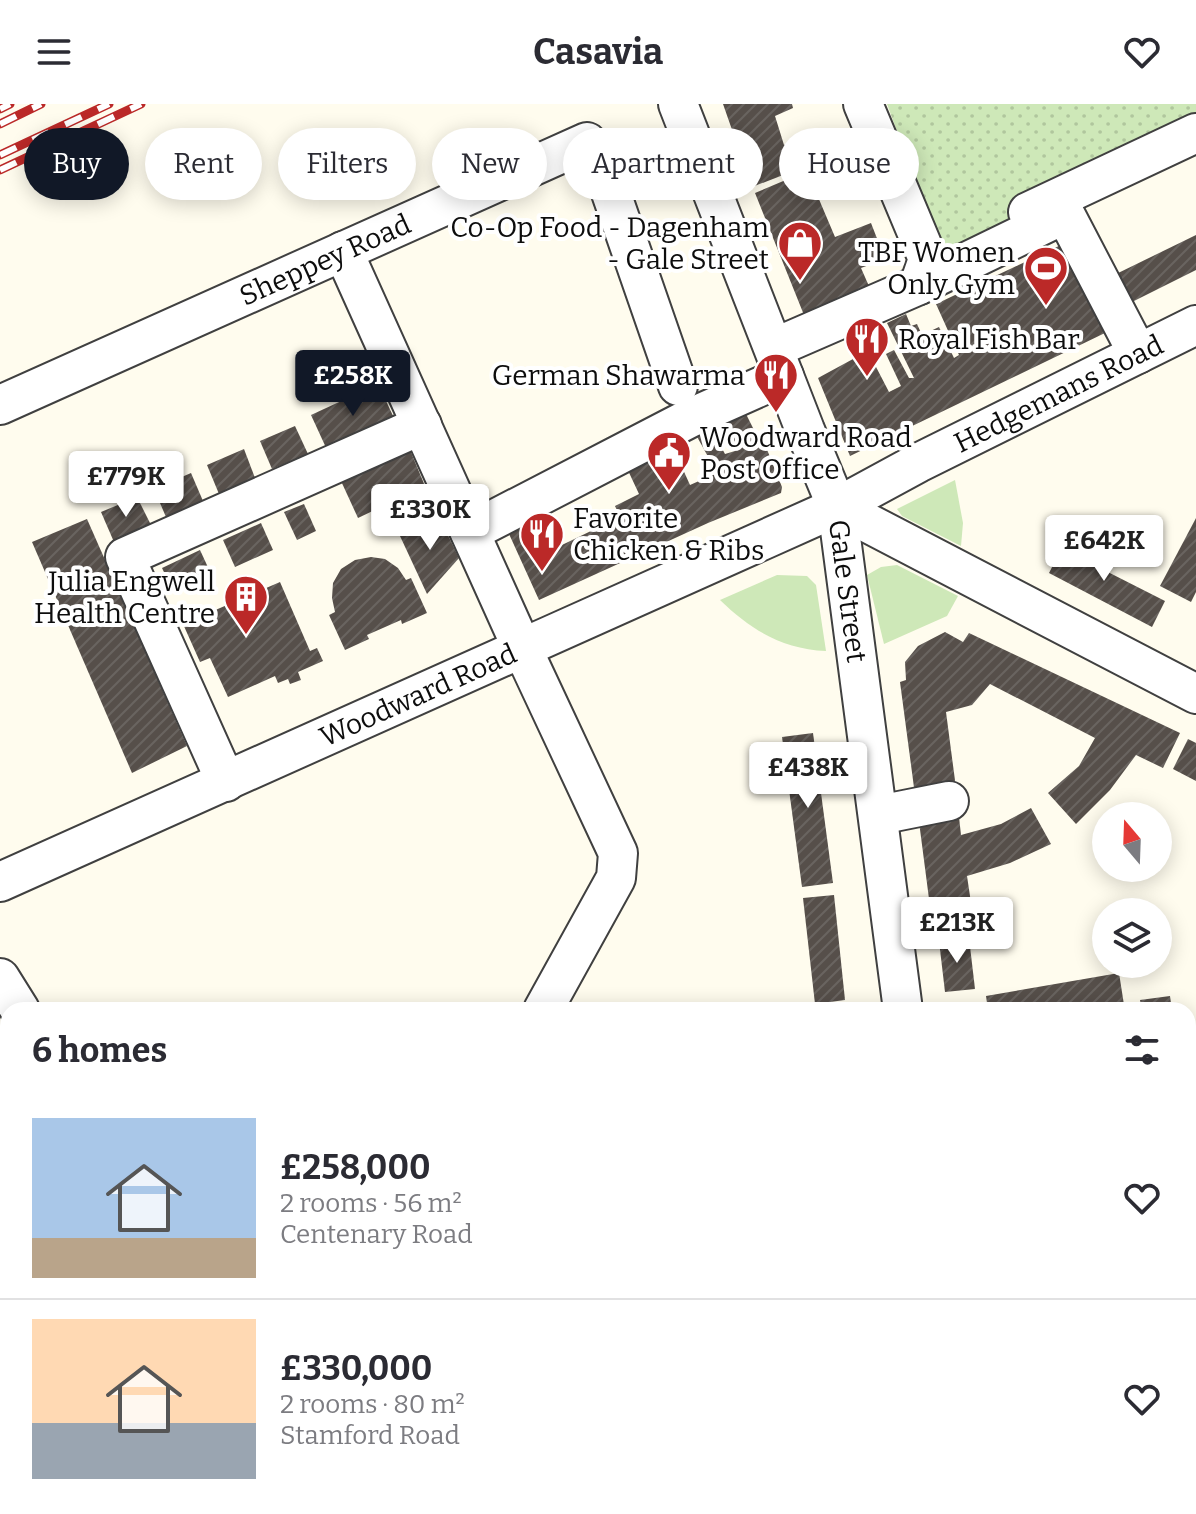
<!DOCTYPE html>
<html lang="en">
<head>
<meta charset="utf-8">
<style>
	:root { --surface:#fff; --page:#f7f7f7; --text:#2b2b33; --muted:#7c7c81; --line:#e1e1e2; --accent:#111827 }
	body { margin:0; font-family:Bitter,serif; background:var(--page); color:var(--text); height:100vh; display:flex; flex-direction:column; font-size:30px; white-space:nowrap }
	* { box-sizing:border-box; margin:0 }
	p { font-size:26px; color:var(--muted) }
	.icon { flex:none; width:44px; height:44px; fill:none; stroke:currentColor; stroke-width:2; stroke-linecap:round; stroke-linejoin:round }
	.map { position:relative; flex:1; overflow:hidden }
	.sheet { position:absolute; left:0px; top:898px; width:1196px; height:512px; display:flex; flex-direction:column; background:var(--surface); border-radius:24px 24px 0 0; box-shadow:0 4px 20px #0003 }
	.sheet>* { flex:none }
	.guide { position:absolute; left:24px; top:24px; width:1148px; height:72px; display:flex; gap:16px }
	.needle { width:52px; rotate:341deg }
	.buttons { position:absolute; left:1092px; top:698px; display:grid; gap:16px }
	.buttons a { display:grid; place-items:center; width:80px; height:80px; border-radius:50%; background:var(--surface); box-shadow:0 4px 20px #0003; font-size:40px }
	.price { position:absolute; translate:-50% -68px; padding:0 18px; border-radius:8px; background:#fff; color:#222; font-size:26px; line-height:52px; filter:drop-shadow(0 2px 4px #0008) }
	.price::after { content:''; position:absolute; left:50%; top:48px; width:24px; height:18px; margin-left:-12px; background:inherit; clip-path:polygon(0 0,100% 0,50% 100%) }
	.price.on { background:var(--accent); color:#fff }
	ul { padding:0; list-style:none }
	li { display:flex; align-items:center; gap:24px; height:200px; padding:0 32px }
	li+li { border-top:2px solid var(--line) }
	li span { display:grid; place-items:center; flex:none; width:224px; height:160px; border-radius:0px; color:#555 }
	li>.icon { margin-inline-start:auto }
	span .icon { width:96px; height:96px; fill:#fffc; stroke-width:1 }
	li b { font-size:34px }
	h2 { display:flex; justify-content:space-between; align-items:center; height:96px; padding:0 32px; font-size:34px }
	.tag { padding:0 28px; border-radius:36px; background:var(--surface); box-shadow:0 4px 20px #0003; font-size:28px; line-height:72px }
	.tag.on { background:var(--accent); color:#fff }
	header { display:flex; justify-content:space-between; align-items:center; height:104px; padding:0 32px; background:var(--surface); font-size:36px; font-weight:700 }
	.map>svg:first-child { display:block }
</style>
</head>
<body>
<header><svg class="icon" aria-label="menu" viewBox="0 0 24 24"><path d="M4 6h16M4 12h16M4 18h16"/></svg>Casavia<svg class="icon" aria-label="heart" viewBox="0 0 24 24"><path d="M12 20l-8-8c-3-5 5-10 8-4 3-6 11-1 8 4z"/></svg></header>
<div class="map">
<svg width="1196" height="1410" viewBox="0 0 1196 1410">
	<defs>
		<pattern id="garden-dots" width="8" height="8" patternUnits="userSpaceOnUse" patternTransform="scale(2)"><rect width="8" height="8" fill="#cee8b8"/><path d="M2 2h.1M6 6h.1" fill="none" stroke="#b0c69d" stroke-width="1.8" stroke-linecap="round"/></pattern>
		<pattern id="building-hatch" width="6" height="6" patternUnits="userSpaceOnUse" patternTransform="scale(2)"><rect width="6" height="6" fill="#564f4a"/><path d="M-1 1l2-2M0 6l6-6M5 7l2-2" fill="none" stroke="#696460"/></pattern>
	</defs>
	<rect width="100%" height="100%" fill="#fffcee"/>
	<g fill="#cee8b8">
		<path d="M955,376l8,43 -2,23 -59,-30 -5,-7z"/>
		<path d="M897,461l61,31 -11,20 -63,28 -17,-69 14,-8z"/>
		<path d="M777,471l30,1 9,9 10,66c-44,-2 -75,-21 -106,-51z"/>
	</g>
	<path fill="url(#garden-dots)" d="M887,0h309v18l-136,63 -116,75z"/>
	<g fill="url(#building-hatch)">
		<path d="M723,0h69l1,4 -18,8 9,29 29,-11 6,16 -27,10 4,10 -44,17z"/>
		<path d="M807,67l28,66 36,-14 14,36 -24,9 11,25 -66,27 -51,-127z"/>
		<path d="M1196,131v35l-70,35 -14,-29z"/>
		<path d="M1063,140l44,88 -257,124 -32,-78 35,-19 -6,-16 13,-7 29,56 12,-6 -15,-32 8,-4 15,28h5l-27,-55 19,-9 5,12 6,-2 5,11 17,-8 15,31 5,-3 -23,-51z"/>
		<path d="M378,280l17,36 -67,32 -17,-37z"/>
		<path d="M746,310l10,20 4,-2 22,55 -1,6 -73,30 -169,77 -35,-77 18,-8 13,27 -5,2 7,13 83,-40 -5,-11 24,-12 -14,-30 46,-21 19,42 27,-12 -22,-40 15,-7 15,28 10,-3 -14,-28z"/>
		<path d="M295,322l13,28 -36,15 -12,-28z"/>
		<path d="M244,345l11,29 -36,16 -12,-29z"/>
		<path d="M410,346l15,36 -67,32 -17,-37z"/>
		<path d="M191,369l12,28 -37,16 -12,-28z"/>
		<path d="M137,393l14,28 -37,17 -13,-30z"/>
		<path d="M304,400l12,27 -19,9 -13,-28z"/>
		<path d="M439,413l20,41 -32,36 -27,-58z"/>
		<path d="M1196,414v74l-5,10 -31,-16z"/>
		<path d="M87,415l100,227 -55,27 -100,-231z"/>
		<path d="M261,419l12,27 -38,17 -12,-27z"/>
		<path d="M1068,432l34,18 -6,12 69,35 -13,26 -103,-54z"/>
		<path d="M200,446l12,26 -38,17 -12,-25z"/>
		<path d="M371,453l14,2 13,9 8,12 5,-2 16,35 -25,11 -1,-4 -34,15 2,4 -24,11 -16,-35 6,-3 -3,-14 1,-15 8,-14 14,-9z"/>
		<path d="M280,478l30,69 7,-3 6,13 -25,11 3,8 -11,4 -2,-5 -10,4 -3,-7 -47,21 -18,-39 -10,4 -17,-38z"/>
		<path d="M945,528l18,10 6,-9 211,100 -17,35 -27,-13 -26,35 -34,34 -28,-31 31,-27 16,-28 -105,-54 -18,21 -26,7 10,76 -41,7 -15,-113 6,-2 -1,-18 13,-16z"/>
		<path d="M813,629l20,150 -31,4 -20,-150z"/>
		<path d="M1188,635l8,4v38l-23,-12z"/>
		<path d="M958,704l3,27 40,-11 30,-16 20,36 -41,19 -43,13 6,40 -41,6 -14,-108z"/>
		<path d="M834,791l11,105 -30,4 -12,-106z"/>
		<path d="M969,834l6,51 -30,3 -6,-51z"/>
		<path d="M1119,869l5,32 -26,5h-110l-2,-14z"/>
		<path d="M1170,892l2,14h-30l-2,-10z"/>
		<path d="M1196,1173v39l-7,3 -1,-38z"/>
		<path d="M1195,1304l1,4v97l-8,-22v-76z"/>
		<path d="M915,1402h35l2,8h-35z"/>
		<path d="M1051,1402h30l2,8h-29z"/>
	</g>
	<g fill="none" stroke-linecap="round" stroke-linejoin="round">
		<g stroke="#404040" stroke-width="42">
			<g id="minor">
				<path id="s1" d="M678,0l127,326 32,77 66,503"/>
				<path d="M863,0l65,155 -9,26"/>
				<path d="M1028,108l168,-79"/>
				<path d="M343,147l179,397 96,205 -2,25 -73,132"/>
				<path d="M774,244l145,-63 146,-71 73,140"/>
				<path id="s2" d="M0,301l587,-263 14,22 77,222"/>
				<path d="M837,403l359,187"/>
				<path d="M470,428l220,-114 94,-42"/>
				<path d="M226,678l-101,-225 297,-132"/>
				<path d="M879,711l70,-14"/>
				<path id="s3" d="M0,778l837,-375 81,-44 278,-138"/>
				<path d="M0,874l20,32"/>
				<path d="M0,1193l8,-9"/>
				<path d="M1188,1263l8,-3"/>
				<path d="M0,1298l8,8"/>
				<path d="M1008,1402l2,8"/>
				<path d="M259,1410l5,-8"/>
			</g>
		</g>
		<use href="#minor" stroke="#fff" stroke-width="38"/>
		<g stroke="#bb2928" stroke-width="9">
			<g id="rail">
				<path d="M0,5l10,-5"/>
				<path d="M0,20l41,-20"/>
				<path d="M0,51l109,-51"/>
				<path d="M0,66l141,-66"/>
			</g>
		</g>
		<use href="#rail" stroke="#fff" stroke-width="6" stroke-dasharray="18" stroke-linecap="butt"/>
	</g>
	<defs>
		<g id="shop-pin" transform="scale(2.3)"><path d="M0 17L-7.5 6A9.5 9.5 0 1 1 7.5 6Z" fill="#bb2928" stroke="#fff"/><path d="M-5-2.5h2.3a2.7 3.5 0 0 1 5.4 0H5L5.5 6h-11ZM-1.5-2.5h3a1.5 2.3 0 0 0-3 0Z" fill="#fff"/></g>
		<g id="stadium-pin" transform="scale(2.3)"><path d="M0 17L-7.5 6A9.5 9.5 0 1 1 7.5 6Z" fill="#bb2928" stroke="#fff"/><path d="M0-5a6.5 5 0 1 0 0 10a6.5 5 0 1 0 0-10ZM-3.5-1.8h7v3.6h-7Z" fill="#fff"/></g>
		<g id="restaurant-pin" transform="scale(2.3)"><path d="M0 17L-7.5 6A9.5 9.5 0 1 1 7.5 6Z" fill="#bb2928" stroke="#fff"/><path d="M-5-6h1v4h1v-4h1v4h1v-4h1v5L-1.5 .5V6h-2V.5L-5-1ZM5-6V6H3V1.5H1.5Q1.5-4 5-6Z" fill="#fff"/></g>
		<g id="civic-pin" transform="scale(2.3)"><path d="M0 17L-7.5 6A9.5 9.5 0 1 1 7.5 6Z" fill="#bb2928" stroke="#fff"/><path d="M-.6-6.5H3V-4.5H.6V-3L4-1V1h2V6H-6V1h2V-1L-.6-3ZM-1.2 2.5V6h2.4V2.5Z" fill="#fff"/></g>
		<g id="building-pin" transform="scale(2.3)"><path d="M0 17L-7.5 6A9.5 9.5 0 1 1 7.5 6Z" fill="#bb2928" stroke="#fff"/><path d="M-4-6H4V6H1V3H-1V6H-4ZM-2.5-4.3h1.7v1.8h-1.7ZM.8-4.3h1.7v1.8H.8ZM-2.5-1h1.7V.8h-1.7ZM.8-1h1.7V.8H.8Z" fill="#fff"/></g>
	</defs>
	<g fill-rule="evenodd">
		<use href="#shop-pin" x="800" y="139"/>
		<use href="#stadium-pin" x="1046" y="164"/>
		<use href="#restaurant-pin" x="867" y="235"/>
		<use href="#restaurant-pin" x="776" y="271"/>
		<use href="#civic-pin" x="669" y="349"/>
		<use href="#restaurant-pin" x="542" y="430"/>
		<use href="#building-pin" x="246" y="493"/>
	</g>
	<g text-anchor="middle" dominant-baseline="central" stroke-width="8" stroke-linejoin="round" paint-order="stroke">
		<g font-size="28" fill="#0d0d0d" stroke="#fff" text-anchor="end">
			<text x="769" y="123">Co-Op Food - Dagenham<tspan x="769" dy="32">- Gale Street</tspan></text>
			<text x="1015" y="148">TBF Women<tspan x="1015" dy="32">Only Gym</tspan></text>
			<text x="898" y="235" text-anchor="start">Royal Fish Bar</text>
			<text x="745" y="271">German Shawarma</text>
			<text x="700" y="333" text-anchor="start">Woodward Road<tspan x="700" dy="32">Post Office</tspan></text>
			<text x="573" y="414" text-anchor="start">Favorite<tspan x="573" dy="32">Chicken &amp; Ribs</tspan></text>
			<text x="215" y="477">Julia Engwell<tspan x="215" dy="32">Health Centre</tspan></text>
		</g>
		<g font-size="28" fill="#0d0d0d" stroke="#fff">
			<text stroke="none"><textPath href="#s2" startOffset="356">Sheppey Road</textPath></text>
			<text stroke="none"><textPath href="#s3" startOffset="1166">Hedgemans Road</textPath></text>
			<text stroke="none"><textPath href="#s1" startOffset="518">Gale Street</textPath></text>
			<text stroke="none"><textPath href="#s3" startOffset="458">Woodward Road</textPath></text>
		</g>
	</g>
</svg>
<div class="buttons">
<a><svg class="needle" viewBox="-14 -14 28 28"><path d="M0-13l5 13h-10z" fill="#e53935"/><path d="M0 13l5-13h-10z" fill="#7c7c81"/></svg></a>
<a><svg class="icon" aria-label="layers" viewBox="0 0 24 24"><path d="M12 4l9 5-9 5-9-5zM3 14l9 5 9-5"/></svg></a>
</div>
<b class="price on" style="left:353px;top:314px">£258K</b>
<b class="price" style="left:126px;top:415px">£779K</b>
<b class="price" style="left:430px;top:448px">£330K</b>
<b class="price" style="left:1104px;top:479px">£642K</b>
<b class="price" style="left:808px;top:706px">£438K</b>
<b class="price" style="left:957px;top:861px">£213K</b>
<div class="guide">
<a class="tag on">Buy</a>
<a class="tag">Rent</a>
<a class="tag">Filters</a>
<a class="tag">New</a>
<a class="tag">Apartment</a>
<a class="tag">House</a>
</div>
<section class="sheet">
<h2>6 homes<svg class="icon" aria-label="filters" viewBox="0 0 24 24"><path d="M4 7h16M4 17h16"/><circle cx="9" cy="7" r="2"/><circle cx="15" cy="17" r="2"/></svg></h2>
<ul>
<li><span style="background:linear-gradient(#a9c7e8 75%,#b9a48a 0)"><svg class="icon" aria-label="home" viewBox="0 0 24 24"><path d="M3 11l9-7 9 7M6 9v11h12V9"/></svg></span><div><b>£258,000</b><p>2 rooms · 56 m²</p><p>Centenary Road</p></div><svg class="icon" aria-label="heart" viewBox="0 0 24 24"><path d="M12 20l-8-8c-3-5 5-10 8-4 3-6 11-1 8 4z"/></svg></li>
<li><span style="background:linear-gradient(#ffd9b3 65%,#9aa5b1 0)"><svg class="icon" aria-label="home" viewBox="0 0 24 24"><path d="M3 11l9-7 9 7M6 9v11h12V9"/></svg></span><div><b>£330,000</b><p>2 rooms · 80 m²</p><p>Stamford Road</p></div><svg class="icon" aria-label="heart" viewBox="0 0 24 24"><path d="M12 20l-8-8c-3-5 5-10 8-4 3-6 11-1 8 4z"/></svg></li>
</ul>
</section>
</div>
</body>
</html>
